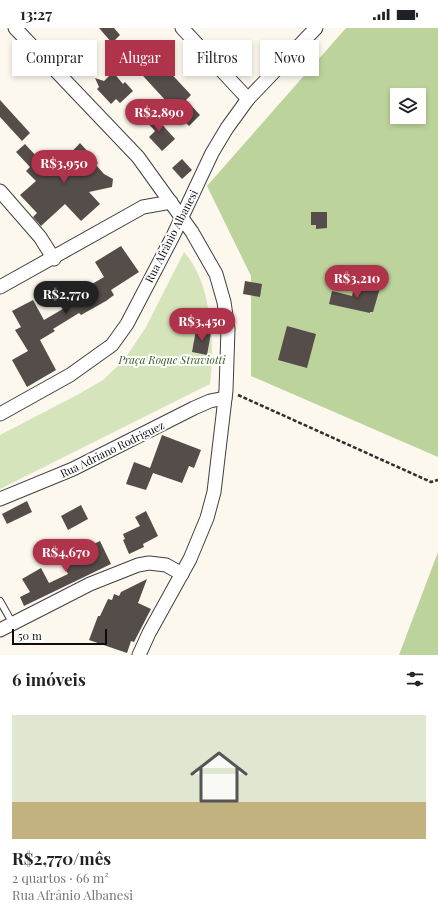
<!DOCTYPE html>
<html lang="pt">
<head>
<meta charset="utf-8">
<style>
	:root { --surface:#fff; --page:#f6f6f6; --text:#202124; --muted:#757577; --accent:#af334a }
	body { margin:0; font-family:"Playfair Display",serif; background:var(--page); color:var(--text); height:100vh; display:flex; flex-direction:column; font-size:15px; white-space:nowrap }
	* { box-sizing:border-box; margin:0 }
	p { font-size:13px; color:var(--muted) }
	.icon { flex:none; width:22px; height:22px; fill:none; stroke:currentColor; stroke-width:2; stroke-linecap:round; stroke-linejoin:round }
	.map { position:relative; height:627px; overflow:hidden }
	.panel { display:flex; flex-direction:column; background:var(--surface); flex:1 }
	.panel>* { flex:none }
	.guide { position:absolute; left:12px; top:12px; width:414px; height:36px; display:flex; gap:8px }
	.tools { position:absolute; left:390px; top:60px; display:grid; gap:8px }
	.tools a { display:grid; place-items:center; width:36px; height:36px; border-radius:0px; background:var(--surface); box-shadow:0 2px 6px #0003; font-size:20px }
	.scale { position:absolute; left:12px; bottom:10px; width:95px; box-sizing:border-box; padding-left:4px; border:2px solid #0d0d0d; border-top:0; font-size:11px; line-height:14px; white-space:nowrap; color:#0d0d0d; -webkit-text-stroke:3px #fff; paint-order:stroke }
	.price { position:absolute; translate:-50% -34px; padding:0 9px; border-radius:14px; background:var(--accent); color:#fff; font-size:13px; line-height:26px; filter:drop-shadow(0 1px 2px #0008) }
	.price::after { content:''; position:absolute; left:50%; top:24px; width:12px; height:9px; margin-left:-6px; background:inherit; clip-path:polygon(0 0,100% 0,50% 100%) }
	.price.current { background:#222; color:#fff }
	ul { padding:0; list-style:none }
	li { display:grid; align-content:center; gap:8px; height:212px; padding:0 12px }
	li span { display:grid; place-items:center; height:124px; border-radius:0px; color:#555 }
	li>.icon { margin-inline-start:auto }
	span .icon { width:72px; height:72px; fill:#fffc; stroke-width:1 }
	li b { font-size:17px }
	h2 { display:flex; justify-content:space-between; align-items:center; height:48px; padding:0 12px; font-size:17px }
	.tag { padding:0 14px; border-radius:0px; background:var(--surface); box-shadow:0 2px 6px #0003; font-size:14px; line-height:36px }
	.tag.current { background:var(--accent); color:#fff }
	.status { display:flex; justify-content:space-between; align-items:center; height:28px; padding:0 20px; background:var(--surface); direction:ltr }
	.status svg { height:11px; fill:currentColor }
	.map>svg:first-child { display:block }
</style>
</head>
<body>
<div class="status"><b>13:27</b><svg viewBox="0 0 49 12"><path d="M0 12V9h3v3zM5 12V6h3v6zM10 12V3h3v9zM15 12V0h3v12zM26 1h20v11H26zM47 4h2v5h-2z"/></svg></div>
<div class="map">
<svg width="438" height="627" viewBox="0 0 438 627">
	<rect width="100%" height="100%" fill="#fdf8ee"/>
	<path fill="#d6e4bb" d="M184,224c28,31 31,92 26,132l-210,105v-54l77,-40 26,-15 21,-20 22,-33z"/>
	<g fill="#bdd39c" fill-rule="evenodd">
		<path d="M346,0h92v429l-187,-81v-100l-44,-90zM397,67h22v22h-22z"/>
		<path d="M438,524v103h-39z"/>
	</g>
	<g fill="#544d4a">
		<path d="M99,0h15l6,7 -8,8z"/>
		<path d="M133,12l27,31 5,-4 26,28 -5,5 14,15 -11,11 -67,-73z"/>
		<path d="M77,21l13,14 -12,11 -13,-14z"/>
		<path d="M113,44l10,12 2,-2 8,9 -13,12 -4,-4 -5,5 -14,-15 2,-2 -4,-9 9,3z"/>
		<path d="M0,72l30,33 -8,8 -22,-24z"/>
		<path d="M151,84l24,27 -13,12 -13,-14 6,-6 -11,-12z"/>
		<path d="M80,115l18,20 -2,2 8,9 9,5 -1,8 -23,5 11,12 -19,17 -16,-17 -24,22 -8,-9 4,-4 -17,-18 16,-14 -10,-10 4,-4 -14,-15 9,-8 27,29z"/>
		<path d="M182,131l10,11 -10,9 -10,-11z"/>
		<path d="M311,184h16v16l-11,1v-4h-5z"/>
		<path d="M121,218l18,26 -28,18 3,5 -8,6 -25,14 -2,-2 -26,16 2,2 -15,9 16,30 -29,17 -15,-27 16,-9 -13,-21 6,-3 -9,-16 21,-11 11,20 29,-17 -3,-6 34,-20 -9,-15z"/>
		<path d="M245,253l17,3 -2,13 -17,-3z"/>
		<path d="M363,256l17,4 -7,24h-3v1l-41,-9 3,-13 20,5 2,-8 8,2z"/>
		<path d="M287,298l29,8 -9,34 -29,-8z"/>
		<path d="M196,302l15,3 -4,22 -15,-3z"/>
		<path d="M162,407l39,15 -7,18 -5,-2 -7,17 -29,-10 -7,17 -20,-6 8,-22 16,6z"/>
		<path d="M27,473l5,11 -25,12 -5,-10z"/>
		<path d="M81,477l7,14 -20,11 -7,-14z"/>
		<path d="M146,483l12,25 -15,8 1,3 -15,7 -6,-14 2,-1 -2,-5 17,-8 -5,-9z"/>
		<path d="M100,513l11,23 -87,42 -4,-9 10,-5 -8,-13 19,-11 8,15 19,-9 -7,-14z"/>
		<path d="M147,551l-9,24 13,6 -17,33 -3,-1 -4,12 -38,-13 9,-24h2l8,-17 4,1 2,-6 5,2 2,-4z"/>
	</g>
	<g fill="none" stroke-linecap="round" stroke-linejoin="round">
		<g stroke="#404040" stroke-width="8">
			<path id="lane" d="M0,573l13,23"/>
		</g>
		<g stroke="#404040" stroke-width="15">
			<g id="street">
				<path d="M15,0l123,129 54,75 24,42 8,28 4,27 -2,61 -12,102 -7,26 -17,41 -41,74 -10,22"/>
				<path d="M182,0l66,71"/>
				<path d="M0,163l40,46 14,22"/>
				<path d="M0,259l143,-80 28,-5"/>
				<path d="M0,386l70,-39 42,-30 15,-21 46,-88 39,-83 15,-25 21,-29 68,-71"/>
				<path d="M0,471l73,-30 121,-61 16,-7 15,-3"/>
				<path d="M0,602l90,-46 48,-19 11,-2 17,2 16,9"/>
			</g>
		</g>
		<path stroke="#2f2f2f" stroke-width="2.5" stroke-dasharray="4 2" stroke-linecap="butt" d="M238,367l193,87 7,-2"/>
		<use href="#lane" stroke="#fff" stroke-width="6"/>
		<use href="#street" stroke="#fff" stroke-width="13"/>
	</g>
	<g text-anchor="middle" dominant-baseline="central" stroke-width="4" stroke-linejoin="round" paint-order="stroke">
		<g font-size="11" fill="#0d0d0d" stroke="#fff">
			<text transform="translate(171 208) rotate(-63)">Rua Afrânio Albanesi</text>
			<text transform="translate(112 421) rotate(-26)">Rua Adriano Rodriguez</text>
		</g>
		<g font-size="11" font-style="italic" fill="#385e24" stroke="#fff">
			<text x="172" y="331">Praça Roque Straviotti</text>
		</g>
	</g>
</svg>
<div class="tools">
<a><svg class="icon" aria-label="layers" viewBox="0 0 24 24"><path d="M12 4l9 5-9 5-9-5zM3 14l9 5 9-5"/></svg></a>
</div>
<div class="scale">50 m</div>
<b class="price" style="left:159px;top:105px">R$2,890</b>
<b class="price" style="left:64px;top:156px">R$3,950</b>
<b class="price" style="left:357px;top:271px">R$3,210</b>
<b class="price current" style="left:66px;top:287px">R$2,770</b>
<b class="price" style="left:202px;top:314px">R$3,450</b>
<b class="price" style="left:66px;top:545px">R$4,670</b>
<div class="guide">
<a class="tag">Comprar</a>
<a class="tag current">Alugar</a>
<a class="tag">Filtros</a>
<a class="tag">Novo</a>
</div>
</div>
<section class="panel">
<h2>6 imóveis<svg class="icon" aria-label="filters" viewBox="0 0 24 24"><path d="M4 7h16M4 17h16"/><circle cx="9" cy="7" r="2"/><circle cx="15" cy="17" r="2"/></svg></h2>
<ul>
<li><span style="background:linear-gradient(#dfe7d0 70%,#c2b280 0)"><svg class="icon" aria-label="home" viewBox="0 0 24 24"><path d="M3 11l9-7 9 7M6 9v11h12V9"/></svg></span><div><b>R$2,770/mês</b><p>2 quartos · 66 m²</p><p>Rua Afrânio Albanesi</p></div></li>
</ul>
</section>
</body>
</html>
